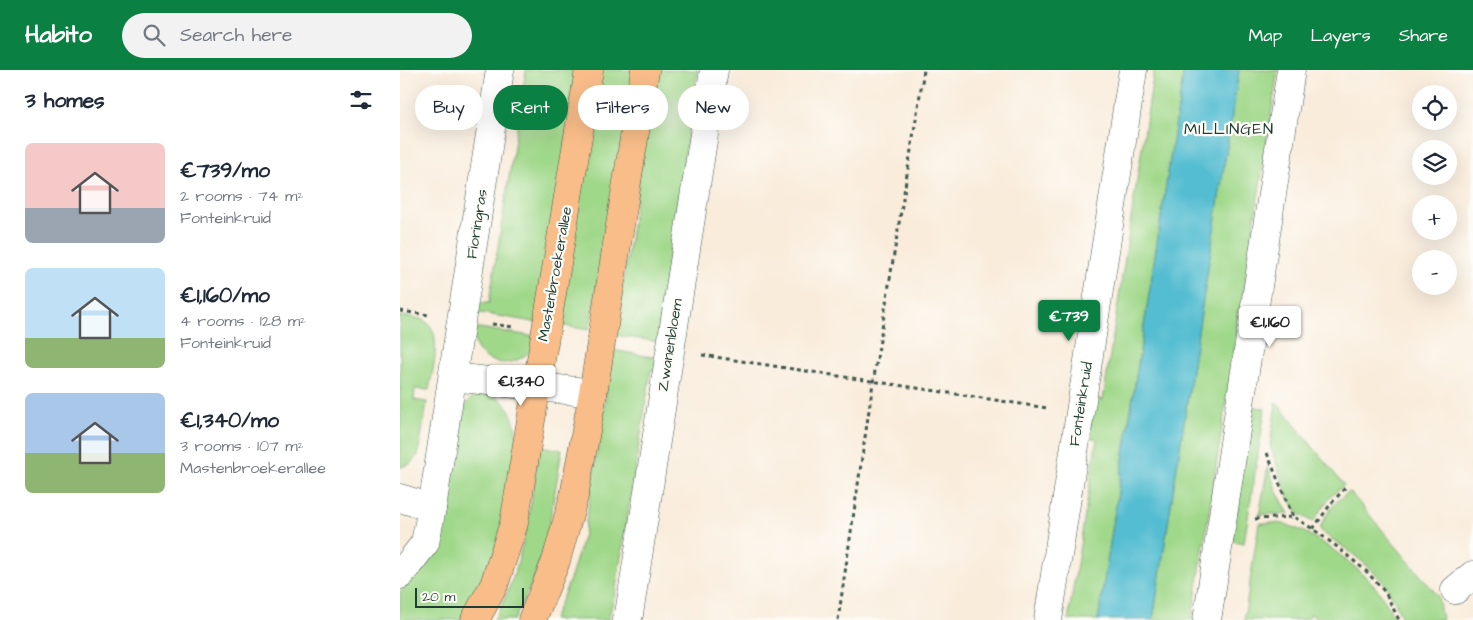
<!DOCTYPE html>
<html lang="en">
<head>
<meta charset="utf-8">
<style>
	:root { --surface:#fff; --page:#f2f2f3; --text:#1f2937; --muted:#747a83; --accent:#0b8043 }
	body { margin:0; font-family:"Architects Daughter",sans-serif; background:var(--page); color:var(--text); height:100vh; display:flex; flex-direction:column; font-size:19px; white-space:nowrap }
	* { box-sizing:border-box; margin:0 }
	p { font-size:16px; color:var(--muted) }
	.icon { flex:none; width:28px; height:28px; fill:none; stroke:currentColor; stroke-width:2; stroke-linecap:round; stroke-linejoin:round }
	.map { position:relative; flex:1; overflow:hidden }
	.panel { display:flex; flex-direction:column; background:var(--surface); width:400px }
	.panel>* { flex:none }
	.banner { position:absolute; left:15px; top:15px; width:475px; height:45px; display:flex; gap:10px }
	.controls { position:absolute; left:1012px; top:15px; display:grid; gap:10px }
	.controls a { display:grid; place-items:center; width:45px; height:45px; border-radius:50%; background:var(--surface); box-shadow:0 5px 20px #0002; font-size:25px }
	.scale { position:absolute; left:15px; bottom:12px; width:109px; box-sizing:border-box; padding-left:5px; border:2px solid #1f3d34; border-top:0; font-size:14px; line-height:18px; white-space:nowrap; color:#1f3d34; -webkit-text-stroke:4px #fdfcf7; paint-order:stroke }
	.price { position:absolute; translate:-50% -42px; padding:0 11px; border-radius:5px; background:#fff; color:#222; font-size:16px; line-height:32px; filter:drop-shadow(0 1px 2px #0008) }
	.price::after { content:''; position:absolute; left:50%; top:30px; width:15px; height:11px; margin-left:-8px; background:inherit; clip-path:polygon(0 0,100% 0,50% 100%) }
	.price.on { background:var(--accent); color:#fff }
	ul { padding:0; list-style:none }
	li { display:flex; align-items:center; gap:15px; height:125px; padding:0 25px }
	li span { display:grid; place-items:center; flex:none; width:140px; height:100px; border-radius:8px; color:#555 }
	li>.icon { margin-inline-start:auto }
	span .icon { width:60px; height:60px; fill:#fffc; stroke-width:1 }
	li b { font-size:21px }
	h2 { display:flex; justify-content:space-between; align-items:center; height:60px; padding:0 25px; font-size:21px }
	.chip { padding:0 18px; border-radius:22px; background:var(--surface); box-shadow:0 5px 20px #0002; font-size:18px; line-height:45px }
	.chip.on { background:var(--accent); color:#fff }
	header { display:flex; align-items:center; gap:30px; box-sizing:border-box; height:70px; padding:0 25px; background:var(--accent); color:#fff }
	header strong { font-size:24px }
	nav { display:flex; gap:28px; margin-inline-start:auto; font-size:18px }
	.search { width:350px; height:45px; background:var(--page); display:flex; align-items:center; gap:12px; box-sizing:border-box; padding:0 18px; border-radius:28px; color:var(--muted); font-size:19px }
	main { display:flex; flex:1; min-height:0 }
	.map>svg:first-child { display:block }
</style>
</head>
<body>
<header>
<strong>Habito</strong>
<div class="search"><svg class="icon" aria-label="search" viewBox="0 0 24 24"><circle cx="10" cy="10" r="6"/><path d="M15 15l6 6"/></svg>Search here</div>
<nav><a>Map</a><a>Layers</a><a>Share</a></nav>
</header>
<main>
<section class="panel">
<h2>3 homes<svg class="icon" aria-label="filters" viewBox="0 0 24 24"><path d="M4 7h16M4 17h16"/><circle cx="9" cy="7" r="2"/><circle cx="15" cy="17" r="2"/></svg></h2>
<ul>
<li><span style="background:linear-gradient(#f6c9c9 65%,#9aa5b1 0)"><svg class="icon" aria-label="home" viewBox="0 0 24 24"><path d="M3 11l9-7 9 7M6 9v11h12V9"/></svg></span><div><b>€739/mo</b><p>2 rooms · 74 m²</p><p>Fonteinkruid</p></div></li>
<li><span style="background:linear-gradient(#bfe0f5 70%,#8fb573 0)"><svg class="icon" aria-label="home" viewBox="0 0 24 24"><path d="M3 11l9-7 9 7M6 9v11h12V9"/></svg></span><div><b>€1,160/mo</b><p>4 rooms · 128 m²</p><p>Fonteinkruid</p></div></li>
<li><span style="background:linear-gradient(#a9c7e8 60%,#8fb573 0)"><svg class="icon" aria-label="home" viewBox="0 0 24 24"><path d="M3 11l9-7 9 7M6 9v11h12V9"/></svg></span><div><b>€1,340/mo</b><p>3 rooms · 107 m²</p><p>Mastenbroekerallee</p></div></li>
</ul>
</section>
<div class="map">
<svg width="1073" height="550" viewBox="0 0 1073 550">
	<rect width="100%" height="100%" fill="#fdfcf7"/>
	<filter id="ink" filterUnits="userSpaceOnUse"><feTurbulence type="fractalNoise" baseFrequency=".02" numOctaves="2"/><feDisplacementMap in="SourceGraphic" scale="10" xChannelSelector="R" yChannelSelector="G"/><feConvolveMatrix kernelMatrix="1 2 1 2 8 2 1 2 1" color-interpolation-filters="sRGB"/></filter>
	<filter id="wash" filterUnits="userSpaceOnUse"><feTurbulence type="fractalNoise" baseFrequency=".0096" numOctaves="4" result="noise"/><feDisplacementMap in="SourceGraphic" scale="20" xChannelSelector="R" yChannelSelector="G"/><feGaussianBlur stdDeviation="1.12" result="paint"/><feColorMatrix in="noise" values="0 0 0 0 0 0 0 0 0 0 0 0 0 0 0 0 0 1.4 0 .05"/><feComposite in="paint" operator="in"/></filter>
	<g filter="url(#wash)">
		<rect width="100%" height="100%" fill="#f9ecdb"/>
		<g fill="#a0d88a" stroke="#608a5f">
			<path d="M126,0h51l-38,253 -58,-10 -4,1 1,-11h11z"/>
			<path d="M198,0h39l-48,260 -30,-5z"/>
			<path d="M256,0h42l-40,258 10,2 -2,13 -51,-8z"/>
			<path d="M754,0h30l-86,550h-30l29,-181 -8,-2 6,-38 8,1z"/>
			<path d="M839,0h39l-86,550h-39z"/>
			<path d="M0,246c7,1 17,1 23,4 22,10 9,52 6,70l-14,-1 -1,11 13,2 -9,53 -8,9 -10,3z"/>
			<path d="M74,257l5,1 59,9c-3,6 -5,13 -11,17 -23,19 -58,6 -53,-27z"/>
			<path d="M213,280l50,9 -2,12 -10,-1 -36,224 -7,26h-55l18,-43 13,-43z"/>
			<path d="M85,324c24,4 28,21 32,42l-16,109 -40,75h-61v-29c24,-20 36,-38 44,-69l17,-109c5,-12 12,-18 24,-19z"/>
			<path d="M876,332l68,83 -14,12 -17,25 -14,-8 -11,-17 -18,-51z"/>
			<path d="M853,336l12,3 -21,134 -12,-2z"/>
			<path d="M140,376l22,4 -15,88 -15,45 -18,37h-20c30,-53 36,-115 46,-174z"/>
			<path d="M868,396l9,26 12,22h-25l-5,2z"/>
			<path d="M950,422l88,104 4,24h-39c-6,-13 -11,-26 -20,-38 -15,-18 -40,-36 -60,-49l-3,-4c4,-14 17,-31 30,-37z"/>
			<path d="M859,453c10,0 21,-1 31,3 28,9 79,48 94,73 4,7 7,14 11,21h-77l-6,-6 -7,6h-61z"/>
		</g>
		<path fill="#54bdd1" stroke="#3a7d82" d="M784,0h55l-86,550h-55z"/>
	</g>
	<g filter="url(#ink)">
		<g fill="none" stroke-linecap="round" stroke-linejoin="round">
			<g stroke="#40574d" stroke-width="29">
				<g id="minor">
					<path d="M53,307l140,16"/>
					<path d="M0,428l32,10"/>
					<path d="M0,505l25,-32 7,-35 68,-438"/>
					<path d="M1055,520l18,-15"/>
					<path d="M226,550l3,-6 85,-544"/>
					<path d="M648,550l85,-550"/>
					<path d="M807,550l84,-550"/>
				</g>
			</g>
			<g stroke="#40574d" stroke-width="29">
				<g id="major">
					<path d="M75,550l19,-35 20,-62 75,-453"/>
					<path d="M132,550l24,-59 18,-65 19,-103 52,-323"/>
				</g>
			</g>
			<g stroke="#40574d" stroke-width="3" stroke-dasharray="4 4" stroke-linecap="butt">
				<path d="M0,241l29,4"/>
				<path d="M92,254l21,3"/>
				<path d="M302,285l345,53"/>
				<path d="M867,383l26,64"/>
				<path d="M855,449l39,-2 19,12 23,17 30,25 19,21 14,28"/>
				<path d="M913,459l17,-24 16,-18"/>
				<path d="M438,550l35,-237 51,-313"/>
			</g>
			<use href="#minor" stroke="#fff" stroke-width="28"/>
			<use href="#major" stroke="#f8bd89" stroke-width="28"/>
		</g>
	</g>
	<g text-anchor="middle" dominant-baseline="central" stroke-width="4.5" stroke-linejoin="round" paint-order="stroke">
		<g font-size="15" fill="#1f3d34" stroke="#fdfcf7">
			<text transform="translate(77 154) rotate(-81)">Fioringras</text>
			<text transform="translate(155 204) rotate(-80)">Mastenbroekerallee</text>
			<text transform="translate(270 275) rotate(-81)">Zwanenbloem</text>
			<text transform="translate(681 334) rotate(-81)">Fonteinkruid</text>
		</g>
		<g font-size="16" letter-spacing="1" fill="#1f3d34" stroke="#fdfcf7">
			<text x="829" y="59">MILLINGEN</text>
		</g>
	</g>
</svg>
<div class="controls">
<a><svg class="icon" aria-label="locate" viewBox="0 0 24 24"><circle cx="12" cy="12" r="6"/><path d="M12 2v4M12 18v4M2 12h4M18 12h4"/></svg></a>
<a><svg class="icon" aria-label="layers" viewBox="0 0 24 24"><path d="M12 4l9 5-9 5-9-5zM3 14l9 5 9-5"/></svg></a>
<a>+</a>
<a>−</a>
</div>
<div class="scale">20 m</div>
<b class="price on" style="left:669px;top:272px">€739</b>
<b class="price" style="left:870px;top:278px">€1,160</b>
<b class="price" style="left:121px;top:337px">€1,340</b>
<div class="banner">
<a class="chip">Buy</a>
<a class="chip on">Rent</a>
<a class="chip">Filters</a>
<a class="chip">New</a>
</div>
</div>
</main>
</body>
</html>
